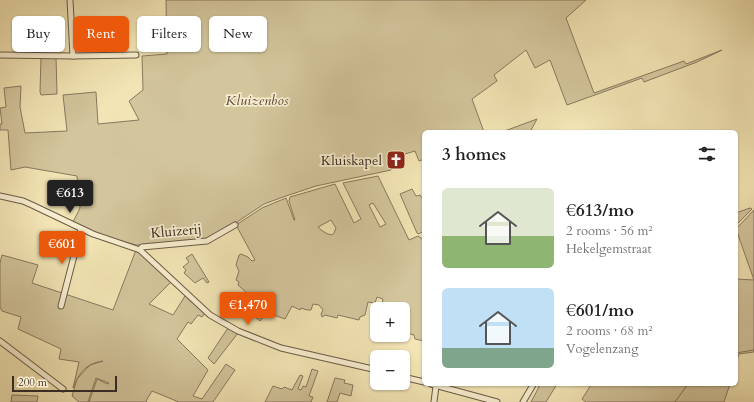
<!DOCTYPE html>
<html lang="en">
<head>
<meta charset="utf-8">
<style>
	:root { --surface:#fff; --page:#f6f6f6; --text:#222; --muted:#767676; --accent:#ea580c }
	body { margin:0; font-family:Cardo,serif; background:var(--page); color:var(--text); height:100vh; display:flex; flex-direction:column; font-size:15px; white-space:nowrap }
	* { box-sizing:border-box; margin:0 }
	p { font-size:13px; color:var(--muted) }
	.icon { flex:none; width:22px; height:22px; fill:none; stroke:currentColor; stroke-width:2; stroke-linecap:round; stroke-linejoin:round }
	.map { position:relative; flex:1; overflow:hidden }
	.panel { position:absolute; left:422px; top:130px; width:316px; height:256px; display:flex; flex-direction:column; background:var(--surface); border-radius:6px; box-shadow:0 1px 3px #0004 }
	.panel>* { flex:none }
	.banner { position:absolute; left:12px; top:16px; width:350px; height:36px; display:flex; gap:8px }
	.controls { position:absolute; left:370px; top:302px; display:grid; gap:8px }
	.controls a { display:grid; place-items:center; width:40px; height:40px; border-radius:6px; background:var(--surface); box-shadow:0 1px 3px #0004; font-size:20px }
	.scale { position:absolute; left:12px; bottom:10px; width:105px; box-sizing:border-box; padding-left:4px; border:2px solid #3c2d24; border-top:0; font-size:11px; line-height:14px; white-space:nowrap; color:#3c2d24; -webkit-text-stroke:3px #f7edce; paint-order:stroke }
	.price { position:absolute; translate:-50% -34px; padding:0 9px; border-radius:4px; background:var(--accent); color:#fff; font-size:13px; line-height:26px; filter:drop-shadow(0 1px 2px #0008) }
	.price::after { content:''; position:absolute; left:50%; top:24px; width:12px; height:9px; margin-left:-6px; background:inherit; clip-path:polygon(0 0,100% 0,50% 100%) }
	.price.selected { background:#222; color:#fff }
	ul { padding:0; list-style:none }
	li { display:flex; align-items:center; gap:12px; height:100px; padding:0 20px }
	li span { display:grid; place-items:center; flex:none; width:112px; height:80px; border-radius:6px; color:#555 }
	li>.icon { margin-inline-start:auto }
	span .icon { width:48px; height:48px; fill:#fffc; stroke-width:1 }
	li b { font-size:17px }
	h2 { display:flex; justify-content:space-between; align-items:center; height:48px; padding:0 20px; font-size:17px }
	.chip { padding:0 14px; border-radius:6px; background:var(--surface); box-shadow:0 1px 3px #0004; font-size:14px; line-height:36px }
	.chip.selected { background:var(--accent); color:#fff }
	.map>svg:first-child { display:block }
</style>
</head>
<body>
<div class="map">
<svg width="754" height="402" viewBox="0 0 754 402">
	<rect width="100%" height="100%" fill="#f2e4b4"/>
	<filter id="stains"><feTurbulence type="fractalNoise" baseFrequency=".005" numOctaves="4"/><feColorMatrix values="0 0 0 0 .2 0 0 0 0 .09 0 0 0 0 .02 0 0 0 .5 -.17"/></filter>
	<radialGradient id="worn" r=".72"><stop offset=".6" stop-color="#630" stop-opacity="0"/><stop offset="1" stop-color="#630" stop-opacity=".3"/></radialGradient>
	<g fill="#d3c59c" stroke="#887960" fill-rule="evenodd">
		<path d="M166,0h420l-20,18 28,75 90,-32 2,3 36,-14 -25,12 -53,20 -2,-4 -75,27 -17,-45 -15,8 -9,-18 -32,25 3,6 -25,18 12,33h-60v27l-5,2 -4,-10 -27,8 3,11 -75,16 -33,11 -19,7 -27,18 -32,19 -69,4 -36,-10 -27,-13 7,-14 -3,-32 -52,-9 -14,3 -3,-40h-8v-6h2l-2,-16 6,-1 -2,-19 17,-2 -1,21 5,26 42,-2 -4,-36 33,-3 2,32 41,-4 -10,-19 14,-11 -1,-34 25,-2z"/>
		<path d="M41,57h15l1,37 -16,1 -1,-3z"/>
		<path d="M537,119l-7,13h-28z"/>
		<path d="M378,176l31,64 9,-4 6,4v101l-9,-2 -1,-4 -11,-3v-23h-22l2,-10 -6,-2 -2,6 -7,-1 -3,13 -5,2 -1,3 -21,-5 -1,3 -12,-3 -3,2 -1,-3 2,-4 -4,-5 -6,-1 -2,6h-4l-6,-2 -1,2 -8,-4 -7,13 -14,-5 -2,3 -4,-2 -5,6 -12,-10 7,-11 -17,-15 1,-3 -3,-2 3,-9 -3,-6 3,-10 2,-1 7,3 4,4 3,-1 -19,-35 26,-17 24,-10 8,22h1l-6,-19 1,-4 45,-13 19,39 7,-4 -18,-36zM373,203l13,21 -6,3 -11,-22zM331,220l5,8 -2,5 -2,2c-6,-1 -10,-4 -14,-8z"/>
		<path d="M412,189l4,7 4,-1 2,3h2v33l-5,3 -2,-1 -17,-39z"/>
		<path d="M750,208l2,1 -16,16v-12z"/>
		<path d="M754,210v142l-15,2 -3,8v-83l18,1 -18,-51z"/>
		<path d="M136,250l35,32 -22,22 24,11 12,-19 20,17 -3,4 -4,-2 -7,9 -3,-2 -11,17 31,31 -15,26 9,3 24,-35 9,6 -22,32h-34l-27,-11 -6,10 1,1h-58l8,-23 10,5 2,-1 -13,-5 -8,24h-9l-7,-6 5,-17 13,-14 13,-4c-16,2 -24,11 -30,27l6,-26 -20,-3 2,-10 -43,-20 3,-12 -19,-6 -2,-4v-44l2,-8 36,10 -6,18 81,27z"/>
		<path d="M192,254l17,28 -2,1 -4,-5 -8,5 -11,-10 2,-3 -3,-3 6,-5 -3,-4z"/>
		<path d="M228,328l10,5 -24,31 -6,-6z"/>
		<path d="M312,369l6,2 -9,25 4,1 -2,5h-46l8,-16 9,3 2,-2 8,3 8,-15 3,1 -5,13 3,1 2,-4 3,1z"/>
		<path d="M335,378l10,2 -1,3 9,2 -2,11 -11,-3 -3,9h-10z"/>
		<path d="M535,384h22l-11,18h-15l8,-15z"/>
		<path d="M590,384h140l-6,18h-138l-4,-3 9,-14z"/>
		<path d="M12,395l26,1 -1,6h-26z"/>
	</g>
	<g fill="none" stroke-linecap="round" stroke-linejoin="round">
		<g stroke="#84765d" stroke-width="1">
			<path d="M736,353l18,-3"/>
			<path d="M675,402l13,-18"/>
		</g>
		<g stroke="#6a5b48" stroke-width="7">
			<g id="minor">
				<path d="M70,0l3,56"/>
				<path d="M0,55l73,1 63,-1"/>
				<path d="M0,196l23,5 9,4 61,29 47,16 70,65 28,16 43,17 96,22"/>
				<path d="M140,250l2,-3 65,-6 28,-16"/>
				<path d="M61,306l20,-77"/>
				<path d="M0,341l63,48"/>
				<path d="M403,377l21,5"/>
				<path d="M431,384l66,18"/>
				<path d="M434,402l2,-16"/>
				<path d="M523,402l10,-17"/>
			</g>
		</g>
		<use href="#minor" stroke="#f7edce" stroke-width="5"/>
	</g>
	<defs>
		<g id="church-square" transform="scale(1)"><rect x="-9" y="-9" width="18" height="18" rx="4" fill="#8f2418" stroke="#f7edce"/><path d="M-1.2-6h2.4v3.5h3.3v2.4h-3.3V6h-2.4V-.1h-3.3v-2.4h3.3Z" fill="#fff"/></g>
	</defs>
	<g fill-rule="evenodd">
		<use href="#church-square" x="396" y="160"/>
	</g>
	<g text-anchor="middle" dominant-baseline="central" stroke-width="3.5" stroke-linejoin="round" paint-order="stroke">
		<g font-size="14" font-style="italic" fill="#5a4b3c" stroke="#f7edce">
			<text x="257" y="100">Kluizenbos</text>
		</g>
		<g font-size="14" fill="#3c2d24" stroke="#f7edce" text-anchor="end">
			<text x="382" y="160">Kluiskapel</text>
		</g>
		<g font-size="14" fill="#3c2d24" stroke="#f7edce">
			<text transform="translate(176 231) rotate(-5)">Kluizerij</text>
		</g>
	</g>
	<rect width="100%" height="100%" filter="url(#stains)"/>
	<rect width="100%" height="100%" fill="url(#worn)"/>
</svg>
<div class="controls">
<a>+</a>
<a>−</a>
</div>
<div class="scale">200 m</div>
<b class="price selected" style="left:70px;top:214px">€613</b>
<b class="price" style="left:62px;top:265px">€601</b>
<b class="price" style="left:248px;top:326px">€1,470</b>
<div class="banner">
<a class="chip">Buy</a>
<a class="chip selected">Rent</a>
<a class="chip">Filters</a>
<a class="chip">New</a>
</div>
<section class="panel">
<h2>3 homes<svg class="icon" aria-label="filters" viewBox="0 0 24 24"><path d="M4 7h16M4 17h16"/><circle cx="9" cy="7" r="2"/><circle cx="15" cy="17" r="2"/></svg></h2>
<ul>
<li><span style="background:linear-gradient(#dfe7d0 60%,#8fb573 0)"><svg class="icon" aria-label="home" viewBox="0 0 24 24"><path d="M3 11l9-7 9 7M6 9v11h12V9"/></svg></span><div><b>€613/mo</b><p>2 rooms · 56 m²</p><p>Hekelgemstraat</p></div></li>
<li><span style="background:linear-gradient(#bfe0f5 75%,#7fa58c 0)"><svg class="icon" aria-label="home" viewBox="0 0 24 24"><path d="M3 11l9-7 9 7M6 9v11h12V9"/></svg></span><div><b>€601/mo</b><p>2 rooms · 68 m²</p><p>Vogelenzang</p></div></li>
</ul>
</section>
</div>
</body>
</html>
